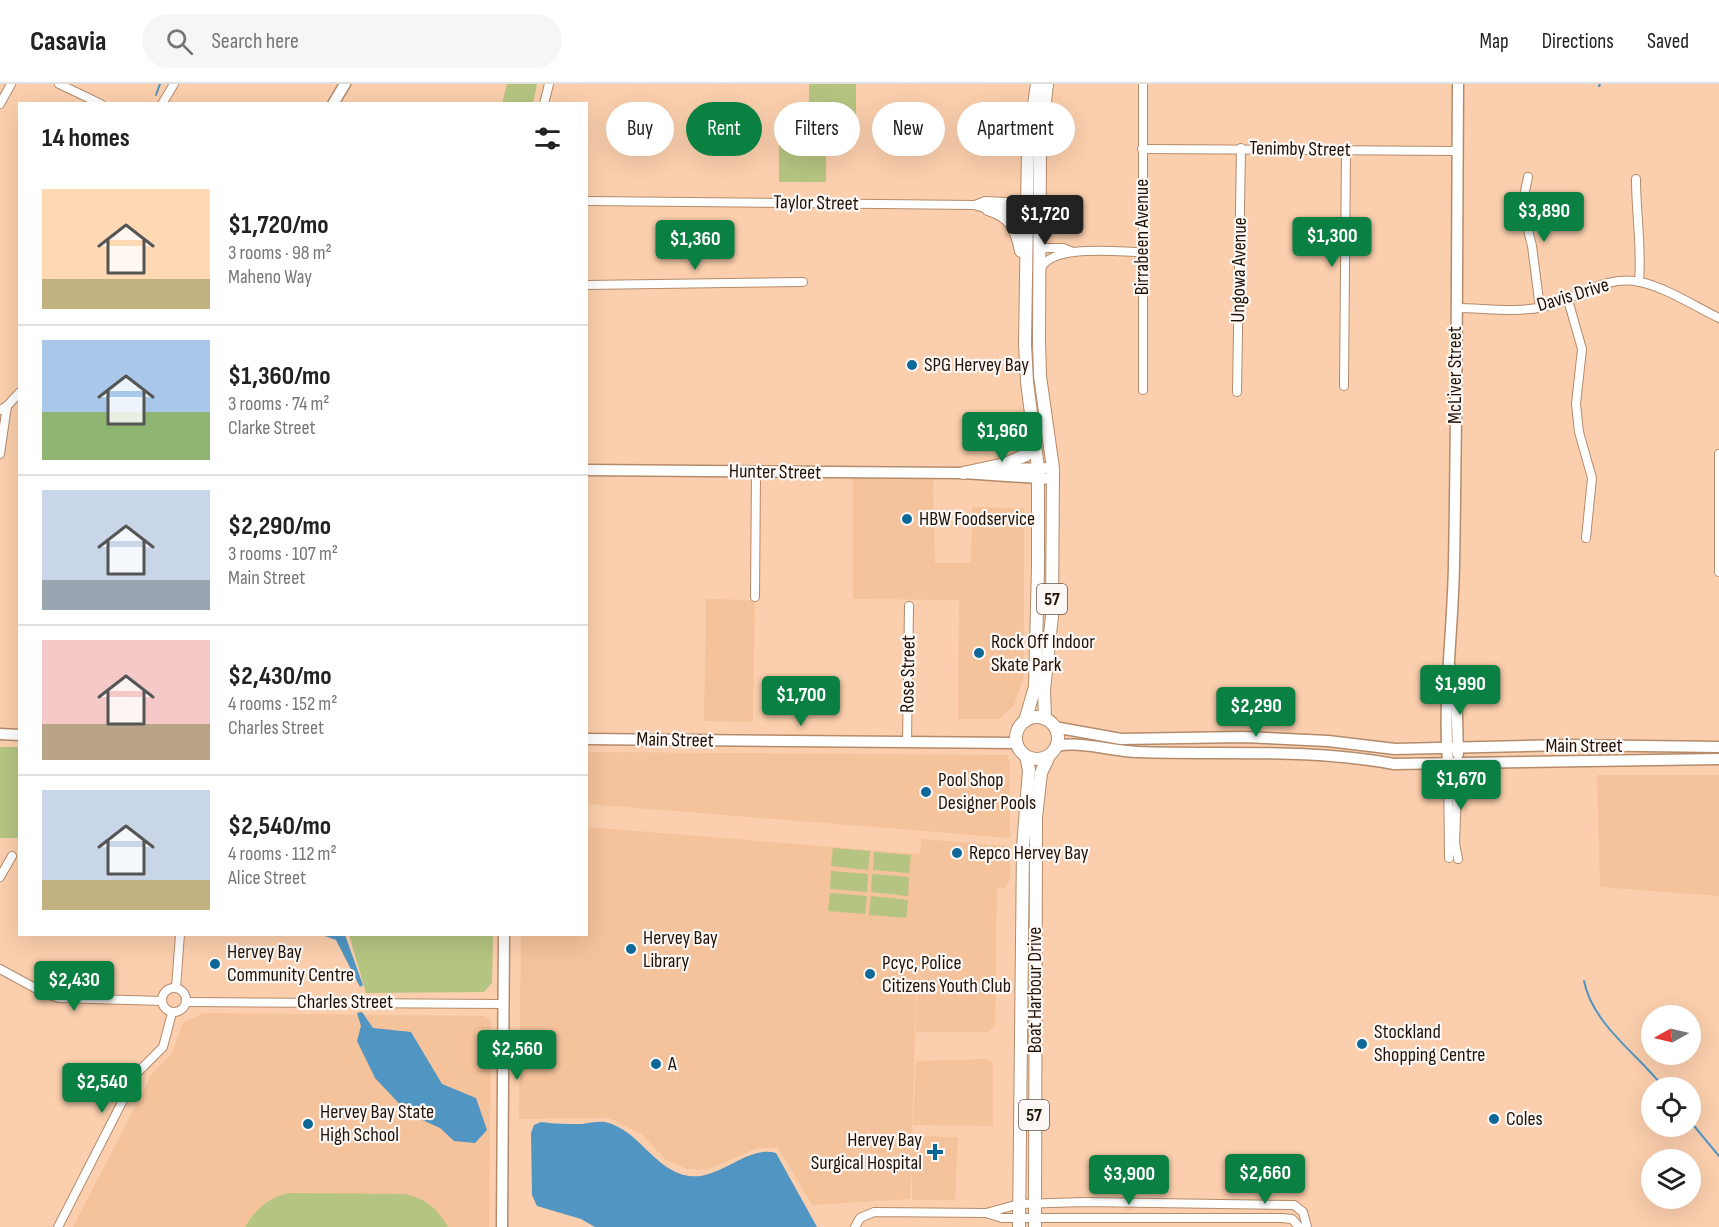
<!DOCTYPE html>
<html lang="en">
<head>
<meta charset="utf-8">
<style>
	:root { --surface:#fff; --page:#f6f6f6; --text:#222; --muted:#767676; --line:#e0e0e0; --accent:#0b8043 }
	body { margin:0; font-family:"Sofia Sans Condensed",sans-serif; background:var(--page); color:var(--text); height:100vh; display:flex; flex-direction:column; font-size:22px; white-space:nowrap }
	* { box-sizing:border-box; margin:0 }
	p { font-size:20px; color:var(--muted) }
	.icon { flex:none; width:33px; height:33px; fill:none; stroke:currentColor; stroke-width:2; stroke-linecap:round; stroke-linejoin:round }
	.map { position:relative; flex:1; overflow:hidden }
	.sheet { position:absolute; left:18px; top:18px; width:570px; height:834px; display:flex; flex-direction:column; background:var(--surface); border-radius:0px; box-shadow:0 6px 24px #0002 }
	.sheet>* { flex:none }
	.guide { position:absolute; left:606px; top:18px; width:570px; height:54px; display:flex; gap:12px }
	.needle { width:39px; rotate:262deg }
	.controls { position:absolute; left:1641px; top:921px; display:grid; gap:12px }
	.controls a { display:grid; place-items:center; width:60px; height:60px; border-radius:50%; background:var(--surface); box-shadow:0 6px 24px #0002; font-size:30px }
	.price { position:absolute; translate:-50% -51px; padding:0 14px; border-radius:6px; background:var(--accent); color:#fff; font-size:20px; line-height:39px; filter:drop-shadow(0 2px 3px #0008) }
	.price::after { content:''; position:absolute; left:50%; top:36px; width:18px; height:14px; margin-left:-9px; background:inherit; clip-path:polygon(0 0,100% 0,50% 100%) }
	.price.selected { background:#222; color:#fff }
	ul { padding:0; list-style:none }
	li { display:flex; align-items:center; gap:18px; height:150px; padding:0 24px }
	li+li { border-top:2px solid var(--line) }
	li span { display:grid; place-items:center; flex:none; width:168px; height:120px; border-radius:0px; color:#555 }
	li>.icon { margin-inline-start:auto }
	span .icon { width:72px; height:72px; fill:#fffc; stroke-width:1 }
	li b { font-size:26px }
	h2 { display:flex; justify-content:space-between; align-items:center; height:72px; padding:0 24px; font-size:26px }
	.tag { padding:0 21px; border-radius:27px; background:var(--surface); box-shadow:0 6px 24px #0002; font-size:21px; line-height:54px }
	.tag.selected { background:var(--accent); color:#fff }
	header { display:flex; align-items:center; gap:36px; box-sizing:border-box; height:84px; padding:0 30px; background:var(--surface); border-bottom:2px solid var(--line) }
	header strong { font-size:28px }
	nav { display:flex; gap:33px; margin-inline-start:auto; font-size:21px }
	.search { width:420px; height:54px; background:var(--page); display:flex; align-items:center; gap:15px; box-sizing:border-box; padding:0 21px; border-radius:33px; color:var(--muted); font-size:22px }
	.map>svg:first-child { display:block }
</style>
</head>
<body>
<header>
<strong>Casavia</strong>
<div class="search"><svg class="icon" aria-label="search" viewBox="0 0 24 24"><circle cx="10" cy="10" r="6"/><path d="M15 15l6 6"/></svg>Search here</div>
<nav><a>Map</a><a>Directions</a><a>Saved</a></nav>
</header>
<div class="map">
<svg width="1719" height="1143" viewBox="0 0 1719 1143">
	<rect width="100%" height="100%" fill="#fbcfad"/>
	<g fill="#f4c29b">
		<path d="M853,392l80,2 2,85h36l1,-56 52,1v169l-10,28 -15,14h-41l1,-119 -106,-1z"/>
		<path d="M706,515l49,1 -2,122 -49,-1z"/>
		<path d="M586,668l421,3 3,9v74l-423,-34z"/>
		<path d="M1597,691h122v121l-119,-9z"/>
		<path d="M587,743l333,27 1,-15 89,7v33l-5,9 -8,1 -2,137 -6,6h-73l3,-141 -7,245 46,1 -3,63h-43v-38l-2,37 -98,6 -34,-57h-21l-50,22 -20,-1 -21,-9 -25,-26 -33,-16 -89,1 2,-184 65,-1z"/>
		<path d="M203,929l282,3 6,5 -2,206h-416l80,-155 19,-19 11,-30z"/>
		<path d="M986,975l7,4v63l-80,-1 3,-64z"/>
	</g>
	<g fill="#b5c581">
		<path d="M507,0h30l-4,19h-31z"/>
		<rect x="809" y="0" width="47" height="43"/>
		<rect x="779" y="51" width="47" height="47"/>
		<rect x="0" y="663" width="19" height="91"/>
		<path d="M833,764l37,3 -2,19 -37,-4z"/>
		<path d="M874,768l37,3 -2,18 -36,-3z"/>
		<path d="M831,787l37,3 -1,18 -37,-3z"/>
		<path d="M872,790l37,3 -1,19 -37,-4z"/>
		<path d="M830,809l37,3 -2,18 -37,-3z"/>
		<path d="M871,812l37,4 -2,18 -37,-3z"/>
		<path d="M349,851h144l-1,48 -8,9 -118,1z"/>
		<path d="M291,1109l115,1c21,6 31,14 42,33h-203c11,-18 24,-31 46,-34z"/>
	</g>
	<g fill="#5195c2">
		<path d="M322,851h23l18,50 -3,2 -24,-47z"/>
		<path d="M362,928l11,16 38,4 31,52 34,14 11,32 -12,13 -21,-2 -14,-13 -31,-14 -34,-36 -18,-37 4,-15 -4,-13z"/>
		<path d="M541,1038c14,2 27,2 41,2 7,-1 16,-3 23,-2 35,8 49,49 84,54 31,4 58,-31 87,-23l41,74h-222l-14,-8 -44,-13 -5,-11 -1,-62 3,-8z"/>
	</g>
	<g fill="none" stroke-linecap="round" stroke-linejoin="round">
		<g stroke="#5195c2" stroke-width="2">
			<path d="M1599,2l1,-2"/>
			<path d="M156,11l4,-11"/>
			<path d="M1584,897c9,44 53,72 80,107"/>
			<path d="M1690,1037l29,35"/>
		</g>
		<g stroke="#b48b6b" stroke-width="10">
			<g id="street">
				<path d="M59,0l42,20"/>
				<path d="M1143,0v306"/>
				<path d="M0,20l11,-20"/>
				<path d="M162,20l12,-20"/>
				<path d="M544,20l5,-20"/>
				<path d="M1142,65l316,2"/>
				<path d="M1528,93l-6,29 10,40 8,62"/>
				<path d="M1636,95c0,35 6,68 3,103"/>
				<path d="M586,117l388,4 14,4h43"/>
				<path d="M975,121l10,-4 46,2"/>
				<path d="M1040,164h23l10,4"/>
				<path d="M1041,184c12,-24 76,-16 100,-16"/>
				<path d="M586,201l217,-3"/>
				<path d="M1568,216l14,49 -6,55 3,28 13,46 -6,60"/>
				<path d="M1456,224c28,0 60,5 87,-1 32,-7 62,-33 97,-25 25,5 56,25 79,36"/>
				<path d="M1344,302l2,-236"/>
				<path d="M1237,308l4,-244"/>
				<path d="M0,326l7,-4 13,-14"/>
				<path d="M0,370l7,-48"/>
				<path d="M1719,370v118"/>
				<path d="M755,513l1,-125"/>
				<path d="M907,658l2,-136"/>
				<path d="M1448,679l1,95"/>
				<path d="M1458,775l-3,-16 3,-80"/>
				<path d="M0,793l12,-21"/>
				<path d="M0,885l46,25 13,4 103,3"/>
				<circle cx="174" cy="916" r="12"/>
				<path d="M176,904l4,-54"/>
				<path d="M186,918l317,2"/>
				<path d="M986,1129l16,5h280l10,1 7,8"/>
				<path d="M58,1143l79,-154 26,-26 9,-34"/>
				<path d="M855,1143l5,-9 14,-6 112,1 33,-9 66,-2 209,3 9,7 4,15"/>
			</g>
		</g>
		<g stroke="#b48b6b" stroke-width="13">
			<g id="secondary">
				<path d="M333,20l12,-20"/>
				<path d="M999,385l54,-1"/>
				<path d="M586,386l377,3 90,6"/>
				<path d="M1451,584l5,16 2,70"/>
				<path d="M1054,643l67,12 122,-2 85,4 67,8 171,-4 153,2"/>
				<path d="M0,650l20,1"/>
				<path d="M586,655l430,4"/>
				<path d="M1056,662c29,-5 53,5 82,6 87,3 169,-4 256,12l325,-5"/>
				<path d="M1448,679c-5,-66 5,-132 6,-199 3,-160 3,-320 4,-480"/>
				<path d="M502,1143l2,-293"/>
			</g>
		</g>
		<g stroke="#b48b6b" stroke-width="14">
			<g id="primary">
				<path d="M988,125c23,7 28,18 33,42"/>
				<path d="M963,389l42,-9 21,-9 7,-18"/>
				<circle cx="1037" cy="654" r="21"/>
				<path d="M1045,635l-1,-29 8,-74 1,-148 -13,-92 -1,-34 1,-196 7,-62"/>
				<path d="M1025,637l10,-34 3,-120v-99l-11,-86 -2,-38 3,-199 9,-61"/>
				<path d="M1019,1143l4,-380 6,-77 -3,-14"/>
				<path d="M1035,1143l1,-410 5,-44 8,-17"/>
			</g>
		</g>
		<use href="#street" stroke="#fff" stroke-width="8"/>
		<use href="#secondary" stroke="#fff" stroke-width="10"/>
		<use href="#primary" stroke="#fff" stroke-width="12"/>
	</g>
	<g fill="#0e6999" stroke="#fdf8f5" stroke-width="2">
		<circle cx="912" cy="281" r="6"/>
		<circle cx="907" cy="435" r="6"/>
		<circle cx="979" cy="569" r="6"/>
		<circle cx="926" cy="708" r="6"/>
		<circle cx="957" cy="769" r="6"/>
		<circle cx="631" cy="865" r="6"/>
		<circle cx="215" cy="880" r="6"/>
		<circle cx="870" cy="890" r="6"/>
		<circle cx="1362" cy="960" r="6"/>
		<circle cx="656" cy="980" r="6"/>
		<circle cx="1494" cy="1035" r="6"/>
		<circle cx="308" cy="1040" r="6"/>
		<path d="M932 1059h6v6h6v6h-6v6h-6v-6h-6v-6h6z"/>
	</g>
	<g text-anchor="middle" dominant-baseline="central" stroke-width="4.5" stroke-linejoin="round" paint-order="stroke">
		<g fill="#fdf8f5" stroke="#63574e" stroke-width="1.5">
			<rect x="1037" y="500" width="30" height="30" rx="4.5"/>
			<rect x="1019" y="1016" width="30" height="30" rx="4.5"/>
		</g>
		<g font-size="18" font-weight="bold" fill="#211206">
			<text x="1052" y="515">57</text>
			<text x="1034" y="1031">57</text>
		</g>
		<g font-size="20" fill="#211206" stroke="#fdf8f5">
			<text transform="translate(1300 65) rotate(1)">Tenimby Street</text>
			<text transform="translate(816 119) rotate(1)">Taylor Street</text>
			<text transform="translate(1142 153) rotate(-90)">Birrabeen Avenue</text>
			<text transform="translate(1239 186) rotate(-89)">Ungowa Avenue</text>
			<text transform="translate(1573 211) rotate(-17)">Davis Drive</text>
			<text transform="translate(1455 291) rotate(-90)">McLiver Street</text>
			<text transform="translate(775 388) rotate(1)">Hunter Street</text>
			<text transform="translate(908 590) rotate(-89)">Rose Street</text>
			<text transform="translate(675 656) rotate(1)">Main Street</text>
			<text x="1584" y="662">Main Street</text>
			<text transform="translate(1035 906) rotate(-90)">Boat Harbour Drive</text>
			<text x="345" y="918">Charles Street</text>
		</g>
		<g font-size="20" fill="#211206" stroke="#fdf8f5" text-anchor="start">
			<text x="924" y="281">SPG Hervey Bay</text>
			<text x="919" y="435">HBW Foodservice</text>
			<text x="991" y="558">Rock Off Indoor<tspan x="991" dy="23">Skate Park</tspan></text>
			<text x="938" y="696">Pool Shop<tspan x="938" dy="23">Designer Pools</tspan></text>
			<text x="969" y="769">Repco Hervey Bay</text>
			<text x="643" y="854">Hervey Bay<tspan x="643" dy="23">Library</tspan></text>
			<text x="227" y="868">Hervey Bay<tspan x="227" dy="23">Community Centre</tspan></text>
			<text x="882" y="879">Pcyc, Police<tspan x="882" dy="23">Citizens Youth Club</tspan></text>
			<text x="1374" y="948">Stockland<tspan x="1374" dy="23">Shopping Centre</tspan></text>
			<text x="668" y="980">A</text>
			<text x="320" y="1028">Hervey Bay State<tspan x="320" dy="23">High School</tspan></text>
			<text x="1506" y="1035">Coles</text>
			<text x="922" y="1056" text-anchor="end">Hervey Bay<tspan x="922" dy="23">Surgical Hospital</tspan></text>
		</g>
	</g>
</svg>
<div class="controls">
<a><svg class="needle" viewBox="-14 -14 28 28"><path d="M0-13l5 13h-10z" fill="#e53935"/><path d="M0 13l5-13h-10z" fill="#767676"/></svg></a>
<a><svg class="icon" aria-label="locate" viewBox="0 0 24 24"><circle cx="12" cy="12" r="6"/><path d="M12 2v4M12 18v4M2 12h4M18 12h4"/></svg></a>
<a><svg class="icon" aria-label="layers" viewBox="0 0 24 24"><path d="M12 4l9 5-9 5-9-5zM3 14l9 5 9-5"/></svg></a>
</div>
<b class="price" style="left:1544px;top:159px">$3,890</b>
<b class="price selected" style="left:1045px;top:162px">$1,720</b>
<b class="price" style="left:1332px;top:184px">$1,300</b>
<b class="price" style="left:695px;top:187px">$1,360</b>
<b class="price" style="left:1002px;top:379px">$1,960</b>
<b class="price" style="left:1460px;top:632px">$1,990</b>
<b class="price" style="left:801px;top:643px">$1,700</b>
<b class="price" style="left:1256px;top:654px">$2,290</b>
<b class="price" style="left:1461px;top:727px">$1,670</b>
<b class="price" style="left:74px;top:928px">$2,430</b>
<b class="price" style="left:517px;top:997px">$2,560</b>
<b class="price" style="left:102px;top:1030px">$2,540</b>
<b class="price" style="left:1265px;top:1121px">$2,660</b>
<b class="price" style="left:1129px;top:1122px">$3,900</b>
<div class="guide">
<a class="tag">Buy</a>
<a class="tag selected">Rent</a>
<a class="tag">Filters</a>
<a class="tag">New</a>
<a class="tag">Apartment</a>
</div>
<section class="sheet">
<h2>14 homes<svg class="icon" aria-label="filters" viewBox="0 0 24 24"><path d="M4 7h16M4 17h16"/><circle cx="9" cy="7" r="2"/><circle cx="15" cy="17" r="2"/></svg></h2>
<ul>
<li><span style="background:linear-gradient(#ffd9b3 75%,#c2b280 0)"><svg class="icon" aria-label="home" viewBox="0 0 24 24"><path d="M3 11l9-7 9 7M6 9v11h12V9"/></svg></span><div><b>$1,720/mo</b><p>3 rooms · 98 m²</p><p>Maheno Way</p></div></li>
<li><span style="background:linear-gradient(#a9c7e8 60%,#8fb573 0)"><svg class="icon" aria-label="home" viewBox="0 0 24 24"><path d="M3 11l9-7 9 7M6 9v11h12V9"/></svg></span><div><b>$1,360/mo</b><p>3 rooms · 74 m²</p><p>Clarke Street</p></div></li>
<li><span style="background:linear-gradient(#c9d6e8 75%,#9aa5b1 0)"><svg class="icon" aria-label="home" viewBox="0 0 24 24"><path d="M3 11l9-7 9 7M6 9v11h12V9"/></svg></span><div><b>$2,290/mo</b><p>3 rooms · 107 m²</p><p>Main Street</p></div></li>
<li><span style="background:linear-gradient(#f6c9c9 70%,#b9a48a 0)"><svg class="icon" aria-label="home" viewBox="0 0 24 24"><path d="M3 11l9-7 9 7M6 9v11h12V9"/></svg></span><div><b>$2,430/mo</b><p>4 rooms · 152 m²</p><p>Charles Street</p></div></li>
<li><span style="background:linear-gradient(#c9d6e8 75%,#c2b280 0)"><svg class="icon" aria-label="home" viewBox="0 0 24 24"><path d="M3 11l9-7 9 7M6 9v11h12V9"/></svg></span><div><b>$2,540/mo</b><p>4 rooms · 112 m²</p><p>Alice Street</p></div></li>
</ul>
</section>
</div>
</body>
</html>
